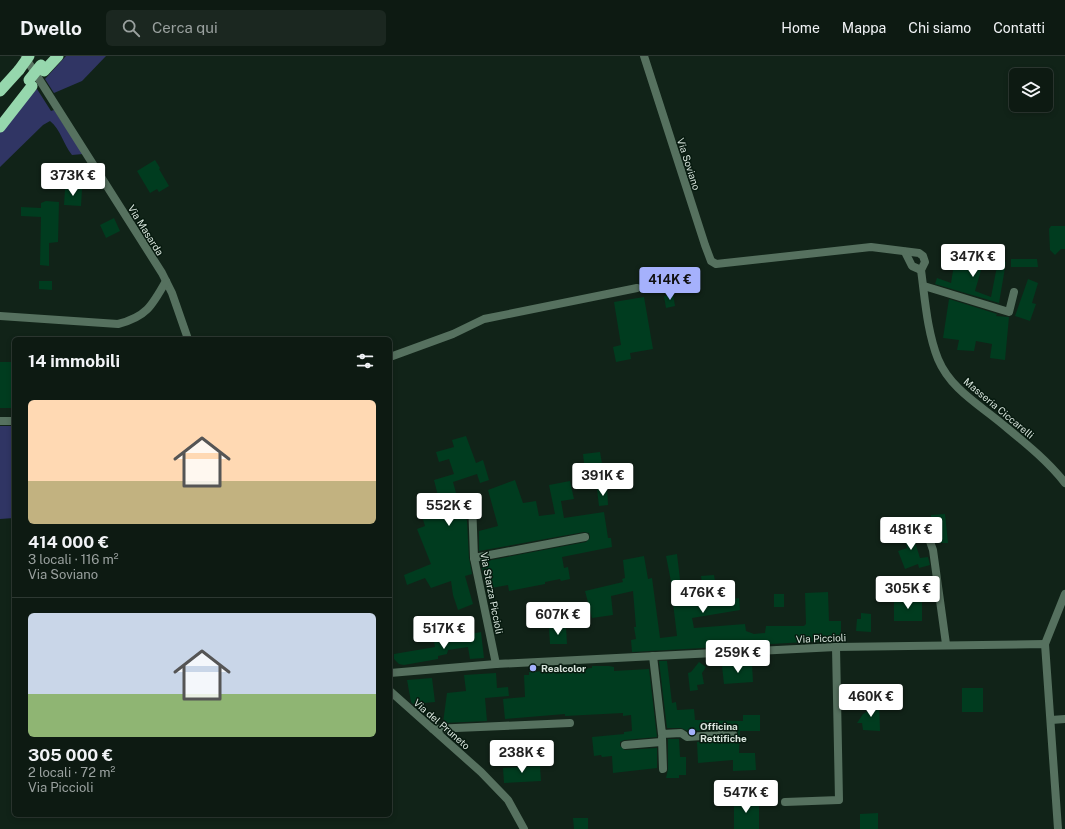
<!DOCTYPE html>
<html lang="it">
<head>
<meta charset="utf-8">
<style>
	:root { --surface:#0d1a12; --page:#1b2720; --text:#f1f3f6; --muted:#9aa19f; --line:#2d3832; --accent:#a5b1fc }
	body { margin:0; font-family:"Public Sans",sans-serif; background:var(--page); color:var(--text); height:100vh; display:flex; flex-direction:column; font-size:15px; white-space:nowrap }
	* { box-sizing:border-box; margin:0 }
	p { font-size:13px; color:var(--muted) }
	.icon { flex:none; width:22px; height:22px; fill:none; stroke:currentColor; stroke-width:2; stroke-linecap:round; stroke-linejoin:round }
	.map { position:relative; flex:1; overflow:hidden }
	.panel { position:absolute; left:12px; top:281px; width:380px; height:480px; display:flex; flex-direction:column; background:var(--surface); border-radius:6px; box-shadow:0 2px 6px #0003,0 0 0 1px var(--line) }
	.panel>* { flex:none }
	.tools { position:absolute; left:1009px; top:12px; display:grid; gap:8px }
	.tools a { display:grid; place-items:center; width:44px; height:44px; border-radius:6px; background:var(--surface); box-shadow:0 2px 6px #0003,0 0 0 1px var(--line); font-size:20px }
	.price { position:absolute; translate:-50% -34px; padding:0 9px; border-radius:4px; background:#fff; color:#222; font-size:13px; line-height:26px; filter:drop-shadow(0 1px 2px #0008) }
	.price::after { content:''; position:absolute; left:50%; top:24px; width:12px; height:9px; margin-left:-6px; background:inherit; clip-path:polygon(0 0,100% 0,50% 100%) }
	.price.selected { background:var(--accent); color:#111 }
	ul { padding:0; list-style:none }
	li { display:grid; align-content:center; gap:8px; height:212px; padding:0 16px }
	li+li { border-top:1px solid var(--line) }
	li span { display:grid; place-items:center; height:124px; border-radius:6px; color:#555 }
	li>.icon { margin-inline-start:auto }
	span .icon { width:72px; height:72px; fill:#fffc; stroke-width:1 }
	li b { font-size:17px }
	h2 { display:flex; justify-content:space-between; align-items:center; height:48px; padding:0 16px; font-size:17px }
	header { display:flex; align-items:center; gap:24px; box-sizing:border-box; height:56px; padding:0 20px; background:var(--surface); border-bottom:1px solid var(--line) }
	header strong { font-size:19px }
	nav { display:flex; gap:22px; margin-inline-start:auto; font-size:14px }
	.search { width:280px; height:36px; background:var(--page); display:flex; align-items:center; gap:10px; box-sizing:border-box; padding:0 14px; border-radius:6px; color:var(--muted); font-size:15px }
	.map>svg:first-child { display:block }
</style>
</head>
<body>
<header>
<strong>Dwello</strong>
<div class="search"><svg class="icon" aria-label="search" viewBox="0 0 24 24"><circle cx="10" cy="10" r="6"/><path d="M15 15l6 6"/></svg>Cerca qui</div>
<nav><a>Home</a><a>Mappa</a><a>Chi siamo</a><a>Contatti</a></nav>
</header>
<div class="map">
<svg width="1065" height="773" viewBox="0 0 1065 773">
	<rect width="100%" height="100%" fill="#112318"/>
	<g fill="#303564">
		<path d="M66,0h40l-24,25 -28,12 -9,-14z"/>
		<path d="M37,33l14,22 3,-1 29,44 -11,1c-9,-11 -11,-25 -22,-34l-7,4 -43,42v-38z"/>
		<path d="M0,370h14v92l-14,1z"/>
	</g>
	<g fill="#003c1f">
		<path d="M155,104l5,8 -1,1 10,17 -10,6 -2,-3 -7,4 -13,-22z"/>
		<path d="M65,133h17l-1,17 -17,-1z"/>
		<path d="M46,145l13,1 -1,40 -9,1v23l-9,-1 1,-48 -20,-1v-9l20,1v-5z"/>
		<path d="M114,162l6,13 -14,7 -6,-13z"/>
		<path d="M1051,170h14v23h-4l-6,6 -5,-5 -1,-21z"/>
		<path d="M955,202l29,2 -9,31 16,6 7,-36 8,1 -7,41 -64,-19 2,-6 14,5z"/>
		<path d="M1011,203h26l1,8h-27z"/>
		<path d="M1028,223l10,4 -6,20 4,1 -6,17 -15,-5z"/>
		<path d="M39,225h13v9l-13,-1z"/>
		<path d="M673,238l2,12 -9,2 -2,-12z"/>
		<path d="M644,241l9,52 -23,4 1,6 -15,3 -3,-15 8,-2 -7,-43z"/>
		<path d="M949,243l48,15 -1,2 13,1 -4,43 -15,-2 2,-14 -16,-3 -2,10 -17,-1 2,-10 -16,-2z"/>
		<rect x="0" y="306" width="14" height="46"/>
		<path d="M466,380l10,27 7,-3 6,20 -9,3 -3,-9 -24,8 5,18h4l5,21 2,37 3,16 -7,2 8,28 -15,6 -5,-15 -2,-14 -20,7 -6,-10 -18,7 -3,-10 27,-11 -14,-35 8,-3 -6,-19 20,-7 -5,-20 20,-6 -5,-15 -10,3 -3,-10 18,-5 -2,-7z"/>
		<path d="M600,396l3,17 -18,3 -2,-18z"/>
		<path d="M515,424l8,23 13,-2 3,15 16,-2 -6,-29 21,-4 4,18 -13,2 3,17 40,-6 4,26h3l1,9 -50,10 2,11 4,-1 2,12 -9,2 -1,-2 -15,3v2l-36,7 -1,-6 -22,4 -5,-27 105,-20 4,-4 -1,-5 -5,-1 -105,19v-20l19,-5 -10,-36z"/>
		<path d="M607,431l1,18 -9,1 -2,-17z"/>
		<path d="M945,458l3,29h-10l-1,-20h-6v-8z"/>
		<path d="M909,467l11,35 8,-1 2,8 -11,3 -1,-4 -13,5 -7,-18 9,-3 -6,-22z"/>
		<path d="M677,498l4,34 21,-4 -1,-8 13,-1 4,23h5v2l16,-2 1,12 -48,8 2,10 51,-4 1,7 8,3 11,-1 1,-7h38l2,-2 -1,-31 23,-1 1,29h12v19l-209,12 -1,-12 5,-1 -2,-12h2l-3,-36 -22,5 2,19 -21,3 -7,-27 38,-9 -1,-3 3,-1 -2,-18 21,-4 4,23 4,-1 8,60 17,-2 -4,-33 2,-1 -9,-46z"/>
		<rect x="774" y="538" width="10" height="13"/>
		<path d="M894,543l28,1v21h-28z"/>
		<path d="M861,557l10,1v18l-15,-1 1,-12h4z"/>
		<path d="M566,571l1,17h-17l-1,-16z"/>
		<path d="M481,576l3,26 -14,1 -2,-12 -20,3 -1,4 -9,2v3l-34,6 -5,-1 -5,-5v-5l41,-7 -1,-6z"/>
		<path d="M659,605h8l5,42 4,-1 1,8 17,-1 1,11 48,1v-6h17v16h-20l-1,22h16l1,17 -23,1v-11l-35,3 -1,-21 39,-3 2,-6 -3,-4 -47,2 -7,-3h-14z"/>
		<path d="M699,606l7,5 -4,6 2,11 -7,1 1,5 -8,1 -2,-18 3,-1z"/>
		<path d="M752,608l1,18 -29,2 -2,-18z"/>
		<path d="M592,610h17l5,1v4l35,-2 8,68 -33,3 -4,2v4l5,4 32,-2v20l-44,5 -1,-17 -10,1 -1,-2 -7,1 -2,-19 32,-3v-2l8,-1 -1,-16 -8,1v-3l-58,3v-2l-60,5 -2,-20 22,-2 -1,-22h5v-3l63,-4z"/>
		<path d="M496,617l1,15 11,-1 1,9 -24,2 2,23 -44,2 4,-30 19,-2 -2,-16z"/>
		<path d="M432,622l3,24 -22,2 -2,-2 -4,-22z"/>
		<rect x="962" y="632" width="21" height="24"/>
		<path d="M871,645h8l1,30 -17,-1 -1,-7h-5l6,-9 8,-5z"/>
		<path d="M668,683h11l1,18h6v18h-7v3h-13l2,-9z"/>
		<path d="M540,710l1,15 -37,2 -1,-15z"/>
		<rect x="734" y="744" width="25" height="29"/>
		<path d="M878,757v16h-18v-15z"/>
		<path d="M573,762h15v11h-14z"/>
	</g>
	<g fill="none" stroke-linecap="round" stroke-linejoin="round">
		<g stroke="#56715f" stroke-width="8">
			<path d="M644,0l61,189 6,16 5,3 155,-17 48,6 4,3 2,6 -4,8c4,29 6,61 17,89 12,29 40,45 63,64 23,19 46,37 64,60"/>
			<path d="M25,1l137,216 10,20 16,46"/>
			<path d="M905,196l7,14 9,4"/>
			<path d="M924,230l85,26 5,-20"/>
			<path d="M0,260l118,8c28,-7 34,-18 48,-43"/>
			<path d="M390,301l63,-23 31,-15 153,-31"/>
			<path d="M0,365h14"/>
			<path d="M472,445l2,57 22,106"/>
			<path d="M927,477l6,17 13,94"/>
			<path d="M474,502l111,-21"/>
			<path d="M1045,588l20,-50"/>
			<path d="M653,600l9,78 19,-1 6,4 46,-3"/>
			<path d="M390,617l106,-9 340,-17 209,-3 13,185"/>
			<path d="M390,635l91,81 27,28 16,29"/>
			<path d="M1051,664l14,-1"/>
			<path d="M433,673l137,-6"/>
			<path d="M662,682l1,31"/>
			<path d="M625,689l36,-3"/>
			<path d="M785,746l54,-2 -3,-153"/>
		</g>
		<g stroke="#96d7ad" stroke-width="11">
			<path d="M44,15l14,-15"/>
			<path d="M0,35l19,-21"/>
			<path d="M0,71l32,-41"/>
		</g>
		<g stroke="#96d7ad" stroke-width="11">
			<path d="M19,14l10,-14"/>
			<path d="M29,24l12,-15"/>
		</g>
	</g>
	<g fill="#a5b1fc" stroke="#071a0f" stroke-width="1.5">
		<circle cx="533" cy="612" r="4"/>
		<circle cx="692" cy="676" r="4"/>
	</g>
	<g text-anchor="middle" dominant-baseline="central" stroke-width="3" stroke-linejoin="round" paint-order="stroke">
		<g font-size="10" fill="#d9e5dd" stroke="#071a0f">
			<text transform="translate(689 108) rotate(72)">Via Soviano</text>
			<text transform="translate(146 174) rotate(58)">Via Masarda</text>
			<text transform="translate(999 352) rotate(40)">Masseria Ciccarelli</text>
			<text transform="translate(492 537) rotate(79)">Via Starza Piccioli</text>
			<text transform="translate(821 582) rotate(-2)">Via Piccioli</text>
			<text transform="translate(442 668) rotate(41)">Via del Pruneto</text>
		</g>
		<g font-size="10" font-weight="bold" fill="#d9e5dd" stroke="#071a0f" text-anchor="start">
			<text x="541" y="612">Realcolor</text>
			<text x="700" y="670">Officina<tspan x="700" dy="12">Rettifiche</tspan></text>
		</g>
	</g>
</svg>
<div class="tools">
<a><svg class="icon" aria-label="layers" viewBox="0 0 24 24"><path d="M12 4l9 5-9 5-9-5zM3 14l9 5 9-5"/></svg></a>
</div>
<b class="price" style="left:73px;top:141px">373K €</b>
<b class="price" style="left:973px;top:222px">347K €</b>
<b class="price selected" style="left:670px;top:245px">414K €</b>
<b class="price" style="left:603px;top:441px">391K €</b>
<b class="price" style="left:449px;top:471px">552K €</b>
<b class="price" style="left:911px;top:495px">481K €</b>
<b class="price" style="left:908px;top:554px">305K €</b>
<b class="price" style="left:703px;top:558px">476K €</b>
<b class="price" style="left:558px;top:580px">607K €</b>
<b class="price" style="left:444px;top:594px">517K €</b>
<b class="price" style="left:738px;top:618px">259K €</b>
<b class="price" style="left:871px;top:662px">460K €</b>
<b class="price" style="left:522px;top:718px">238K €</b>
<b class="price" style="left:746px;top:758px">547K €</b>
<section class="panel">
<h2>14 immobili<svg class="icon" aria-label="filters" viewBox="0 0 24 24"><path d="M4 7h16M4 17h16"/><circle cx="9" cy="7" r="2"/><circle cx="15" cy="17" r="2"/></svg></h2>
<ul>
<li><span style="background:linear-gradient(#ffd9b3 65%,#c2b280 0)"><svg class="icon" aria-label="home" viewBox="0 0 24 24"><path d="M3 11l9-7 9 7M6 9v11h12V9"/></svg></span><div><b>414 000 €</b><p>3 locali · 116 m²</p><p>Via Soviano</p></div></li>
<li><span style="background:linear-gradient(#c9d6e8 65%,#8fb573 0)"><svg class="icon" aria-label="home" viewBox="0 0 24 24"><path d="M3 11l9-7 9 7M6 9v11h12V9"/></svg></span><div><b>305 000 €</b><p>2 locali · 72 m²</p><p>Via Piccioli</p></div></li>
</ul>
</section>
</div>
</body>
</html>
